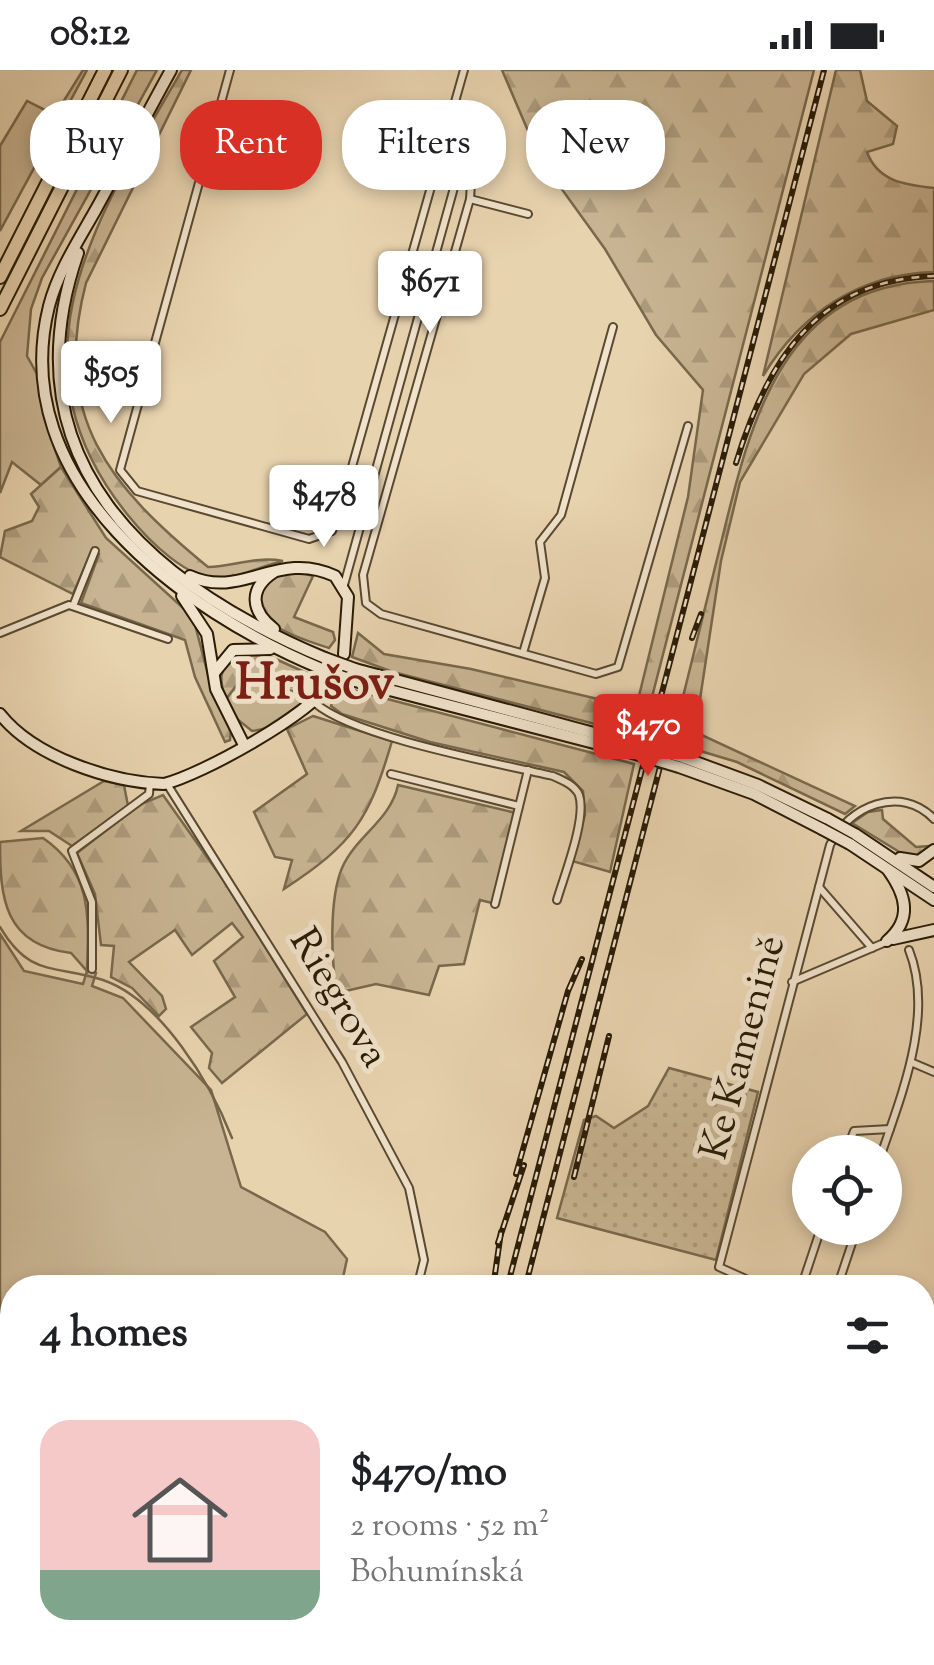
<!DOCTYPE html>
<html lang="en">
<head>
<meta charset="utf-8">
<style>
	:root { --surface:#fff; --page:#f2f2f2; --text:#202124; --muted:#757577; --line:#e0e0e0; --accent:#d93025 }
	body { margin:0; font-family:"Sorts Mill Goudy",serif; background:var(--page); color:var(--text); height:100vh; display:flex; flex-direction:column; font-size:38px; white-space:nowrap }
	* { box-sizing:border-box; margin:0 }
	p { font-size:32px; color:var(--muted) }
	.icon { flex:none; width:55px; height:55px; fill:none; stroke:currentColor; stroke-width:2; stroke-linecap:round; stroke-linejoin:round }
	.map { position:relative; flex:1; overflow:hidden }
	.sheet { position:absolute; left:0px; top:1205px; width:935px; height:390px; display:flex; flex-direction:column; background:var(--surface); border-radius:40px 40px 0 0; box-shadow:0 5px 15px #0003 }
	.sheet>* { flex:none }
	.top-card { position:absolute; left:30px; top:30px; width:875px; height:90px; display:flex; gap:20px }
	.controls { position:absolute; left:792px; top:1065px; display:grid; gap:20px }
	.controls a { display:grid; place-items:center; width:110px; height:110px; border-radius:50%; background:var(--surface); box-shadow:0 5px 15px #0003; font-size:50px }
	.price { position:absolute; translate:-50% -85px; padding:0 22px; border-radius:10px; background:#fff; color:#222; font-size:32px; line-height:65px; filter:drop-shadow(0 2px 5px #0008) }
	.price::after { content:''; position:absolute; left:50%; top:60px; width:30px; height:22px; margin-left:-15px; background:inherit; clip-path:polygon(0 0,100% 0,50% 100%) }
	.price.current { background:var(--accent); color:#fff }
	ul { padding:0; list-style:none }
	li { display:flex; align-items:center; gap:30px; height:250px; padding:0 40px }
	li+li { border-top:2px solid var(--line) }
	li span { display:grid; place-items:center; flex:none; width:280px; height:200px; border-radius:30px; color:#555 }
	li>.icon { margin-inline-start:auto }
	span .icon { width:120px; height:120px; fill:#fffc; stroke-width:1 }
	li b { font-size:42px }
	h2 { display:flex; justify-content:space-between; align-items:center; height:120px; padding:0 40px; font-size:42px }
	.tag { padding:0 35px; border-radius:40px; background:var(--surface); box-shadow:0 5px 15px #0003; font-size:35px; line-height:90px }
	.tag.current { background:var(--accent); color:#fff }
	.status { display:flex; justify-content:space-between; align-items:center; height:70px; padding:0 50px; background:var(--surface); direction:ltr }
	.status svg { height:28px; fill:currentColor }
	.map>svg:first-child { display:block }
</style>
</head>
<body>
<div class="status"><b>08:12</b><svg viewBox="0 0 49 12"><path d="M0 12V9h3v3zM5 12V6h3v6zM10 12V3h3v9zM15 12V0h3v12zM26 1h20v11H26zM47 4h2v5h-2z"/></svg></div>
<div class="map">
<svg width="934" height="1595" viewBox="0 0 934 1595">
	<defs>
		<pattern id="forest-firs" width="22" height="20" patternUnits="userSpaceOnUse" patternTransform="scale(2.5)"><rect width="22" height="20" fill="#c8b492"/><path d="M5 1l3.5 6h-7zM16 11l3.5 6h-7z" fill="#ac9a7c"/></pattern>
		<pattern id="garden-dots" width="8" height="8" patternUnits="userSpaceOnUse" patternTransform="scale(2.5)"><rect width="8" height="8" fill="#c8b492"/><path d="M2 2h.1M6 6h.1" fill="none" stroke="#ac9a7c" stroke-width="1.8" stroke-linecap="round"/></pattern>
	</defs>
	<rect width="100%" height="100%" fill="#e8d3af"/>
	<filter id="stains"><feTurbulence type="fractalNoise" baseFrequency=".002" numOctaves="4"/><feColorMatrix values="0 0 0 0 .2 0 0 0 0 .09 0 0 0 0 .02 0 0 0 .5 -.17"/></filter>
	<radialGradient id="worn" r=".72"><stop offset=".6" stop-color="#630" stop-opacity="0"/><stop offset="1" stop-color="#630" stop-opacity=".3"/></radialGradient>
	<g fill="#c8b492" stroke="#78684c" stroke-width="2.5">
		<path d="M83,0h4l-87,161v-85l27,-45 28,14z"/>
		<path d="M137,0h20l-115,208 -11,31 -4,47 10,18 8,46 16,47 -20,18 -29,-23 -12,31v-151z"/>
		<path d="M245,603l59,23 14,-8c-15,19 -41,41 -66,43l-15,-12 -11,-20z"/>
		<path d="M0,864l24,37 59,13 4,-13 9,2 -4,13 31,12 88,92 30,97 84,45 22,27 -6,28 -329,1v66l-12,-11z"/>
		<path d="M923,1448l11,23v75l-11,5z"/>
	</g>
	<g fill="url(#forest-firs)" stroke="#78684c" stroke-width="2.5">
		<path d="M182,0h9l-105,213c-35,134 23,203 122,284 27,-1 48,-11 75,-6 -19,4 -38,14 -58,17 -35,6 -78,-39 -98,-64 -125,-156 -29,-298 55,-444z"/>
		<path d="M502,0h312l-169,654 -11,10 -241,-62 -41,-15 6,-24 26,21 87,15 165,39 52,-211 15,-107 -47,-55 -51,-86 -65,-90z"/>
		<path d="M836,0h24l7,31 30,25 -4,18 -26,8c11,30 39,33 67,36v84c-74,2 -133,41 -171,104z"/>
		<path d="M934,211v29l-83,24 -47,40 -64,108 -19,79 -26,171 160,74 -10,8 -108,-52 -60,-18 3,-35c14,-56 28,-113 42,-170 29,-120 62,-254 212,-258z"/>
		<path d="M61,397l45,71 87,79 20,77 18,36 -1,10 -5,2 -30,-65 -10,-37 -104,-37 18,-49 -6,-6 -20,46 -73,-37 5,-26 27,-10 7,-14 -8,-13z"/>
		<path d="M295,501l18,5 -19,41 39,15 2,8 -6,8c-21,-7 -85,-24 -68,-58 7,-14 20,-18 34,-19z"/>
		<path d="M258,581l62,28 -2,9 -14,8 -58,-23 -20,26c-8,-21 -6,-29 8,-46z"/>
		<path d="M338,616l296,78 -24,108 -38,-11 13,-46 -2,-24 -19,-19 -134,-30 -88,-28 -11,-8z"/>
		<path d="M313,646l79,25c-23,79 -38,102 -108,148l8,-29 -17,-3 -21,-45 53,-38 -20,-45z"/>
		<path d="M104,711l20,4 4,21 -56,40 -23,-15h-28z"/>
		<path d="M398,715l118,28 -24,90 -12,-3 -16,64 -25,2 -10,29 -53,-11 -39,9c-6,-33 -8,-94 5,-125 13,-31 49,-48 56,-83z"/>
		<path d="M163,725l61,86 83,133 -85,69 -13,-15 3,-15 -21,-26 44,-30 -21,-36 29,-24 -11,-14 -40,32 -17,-25 -46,32 33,34 4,13 -7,7 -27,-28 -21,-11 3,-31 -13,-1 -6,-51 -18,-41 62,-48z"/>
		<path d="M882,740l1,9 33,28 14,-1 -9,9 -15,1 -54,-33 16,-11z"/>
		<path d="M43,768c49,34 46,77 44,133l-16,-18c-67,-8 -71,-55 -71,-111z"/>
		<path d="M514,1582l104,1 26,12h-156z"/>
	</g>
	<path fill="url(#garden-dots)" stroke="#78684c" stroke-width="2.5" d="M669,998l89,24 -42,168 -159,-42 27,-98 12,-4 18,12 34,-22z"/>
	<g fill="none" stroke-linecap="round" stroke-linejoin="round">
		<g stroke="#756449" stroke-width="2.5">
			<path d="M0,857c30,51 54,37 103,53 58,20 108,104 129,158"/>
			<path d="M922,1367l12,-10"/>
		</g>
		<g stroke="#594930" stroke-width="10">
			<g id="street">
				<path d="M230,0l-110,400 17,21 172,48 23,-8 14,-43 20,7"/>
				<path d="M457,114l7,-4 7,3 -1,16"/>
				<path d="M528,144l-58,-15 -107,376 3,28 15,11 215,60 22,-7 70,-241"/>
				<path d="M346,418l118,-418"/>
				<path d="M344,515l116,-419"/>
				<path d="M73,536l22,-55"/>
				<path d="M0,563l69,-28 99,34"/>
				<path d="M523,583l22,-75 -5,-36 21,-27 52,-188"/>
				<path d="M315,633c39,34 182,60 238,73 9,4 22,9 26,19 8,23 -15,81 -22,105"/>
				<path d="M391,704l128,32"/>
				<path d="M167,714l175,278 67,126 15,72 -7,28"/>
				<path d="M819,817l53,61"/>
				<path d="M495,834l33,-134"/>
				<path d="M92,899v-67l-20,-51 77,-57 1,-11"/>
				<path d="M792,912l94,-40"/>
				<path d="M913,993l21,9"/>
				<path d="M846,1082l8,-21 36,-2"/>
				<path d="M882,1082c21,-61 52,-139 27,-202"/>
				<path d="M766,1218l-47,-21 111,-422c18,-39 71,-61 104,-26"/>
				<path d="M801,1218l20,-60"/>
				<path d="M837,1218l20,-60"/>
				<path d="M922,1272l12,3"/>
				<path d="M925,1404l9,-7"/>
			</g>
		</g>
		<g stroke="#291b06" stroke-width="14">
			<g id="secondary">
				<path d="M171,0c-26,47 -50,94 -76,141 -17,30 -37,61 -46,95 -44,176 133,305 273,363"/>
				<path d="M78,183c-72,207 70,331 247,405"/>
				<path d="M190,506c52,24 88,-27 145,0l13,21 -4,57"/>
				<path d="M182,526l25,38 9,55 28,56"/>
				<path d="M274,559c-23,-18 -26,-40 0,-57"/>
				<path d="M355,599l276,74"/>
				<path d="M214,603l19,-23 37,-1"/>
				<path d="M351,610l278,72"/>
				<path d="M0,644c34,43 110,68 164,70 39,-10 145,-69 166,-101"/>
				<path d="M682,687l76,28 70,34"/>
				<path d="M679,697l75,27 68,35"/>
				<path d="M855,764l79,53"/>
				<path d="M850,774l84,56"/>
				<path d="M900,788l19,3 15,-11"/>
				<path d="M893,869l41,-9"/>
				<path d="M887,871c26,-22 19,-46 1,-71"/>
			</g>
		</g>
		<g stroke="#291b06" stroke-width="16">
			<g id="highway">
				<path d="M0,207l105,-207"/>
				<path d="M0,239l121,-239"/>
			</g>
		</g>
		<use href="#street" stroke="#f0e2cb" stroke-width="6"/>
		<use href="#secondary" stroke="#f0e2cb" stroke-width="10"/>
		<use href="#highway" stroke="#e8d3af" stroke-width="12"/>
		<g stroke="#291b06" stroke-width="6">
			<g id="rail">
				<path d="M736,393c31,-102 81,-183 198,-187"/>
				<path d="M692,568l9,-24"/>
				<path d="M516,1104l52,-183 14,-32"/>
				<path d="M574,1107l35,-141"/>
				<path d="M498,1173l26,-78"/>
				<path d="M493,1218l8,-56"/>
				<path d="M507,1218l317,-1218"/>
				<path d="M525,1218l136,-525"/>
				<path d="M0,1410l12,9"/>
				<path d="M0,1457l12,3"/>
				<path d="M0,1479l12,5"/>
				<path d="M266,1582l5,13"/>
				<path d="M328,1582l5,13"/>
				<path d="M348,1582l6,13"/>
				<path d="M369,1582l5,13"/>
				<path d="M629,1582l22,13"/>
				<path d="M97,1595l1,-13"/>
				<path d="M420,1595l3,-13"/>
				<path d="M481,1595l23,-13"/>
			</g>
		</g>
		<use href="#rail" stroke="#f0e2cb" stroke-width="2.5" stroke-dasharray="8" stroke-linecap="butt"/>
		<g stroke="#291b06" stroke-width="14" stroke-linecap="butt">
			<g id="secondary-bridge">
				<path d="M325,588l30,11"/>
				<path d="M322,599l29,11"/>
				<path d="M631,673l51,14"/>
				<path d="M629,682l50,15"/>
				<path d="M828,749l27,15"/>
				<path d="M822,759l28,15"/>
			</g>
		</g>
		<use href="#secondary-bridge" stroke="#f0e2cb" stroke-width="10"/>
	</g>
	<g text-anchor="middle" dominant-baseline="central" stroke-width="10" stroke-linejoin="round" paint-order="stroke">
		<g font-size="40" fill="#291b06" stroke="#f0e2cb">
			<text transform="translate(337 929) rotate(59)">Riegrova</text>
			<text transform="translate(745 978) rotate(-75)">Ke Kamenině</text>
		</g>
		<g font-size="50" font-weight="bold" fill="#7a1f14" stroke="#f0e2cb">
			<text x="315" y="616">Hrušov</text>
		</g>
	</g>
	<rect width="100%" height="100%" filter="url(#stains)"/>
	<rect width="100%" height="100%" fill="url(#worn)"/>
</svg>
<div class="controls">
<a><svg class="icon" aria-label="locate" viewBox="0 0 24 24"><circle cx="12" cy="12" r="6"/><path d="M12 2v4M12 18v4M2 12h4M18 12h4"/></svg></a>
</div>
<b class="price" style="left:430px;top:266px">$671</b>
<b class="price" style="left:111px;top:356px">$505</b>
<b class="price" style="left:324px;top:480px">$478</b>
<b class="price current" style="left:648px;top:709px">$470</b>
<div class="top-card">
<a class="tag">Buy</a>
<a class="tag current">Rent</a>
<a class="tag">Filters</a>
<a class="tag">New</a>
</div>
<section class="sheet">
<h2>4 homes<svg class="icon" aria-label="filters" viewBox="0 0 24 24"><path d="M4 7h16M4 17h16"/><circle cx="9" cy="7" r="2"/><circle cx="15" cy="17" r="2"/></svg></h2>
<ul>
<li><span style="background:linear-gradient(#f6c9c9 75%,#7fa58c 0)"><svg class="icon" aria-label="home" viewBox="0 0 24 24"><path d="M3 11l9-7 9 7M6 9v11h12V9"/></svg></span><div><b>$470/mo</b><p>2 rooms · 52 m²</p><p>Bohumínská</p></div></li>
</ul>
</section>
</div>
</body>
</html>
